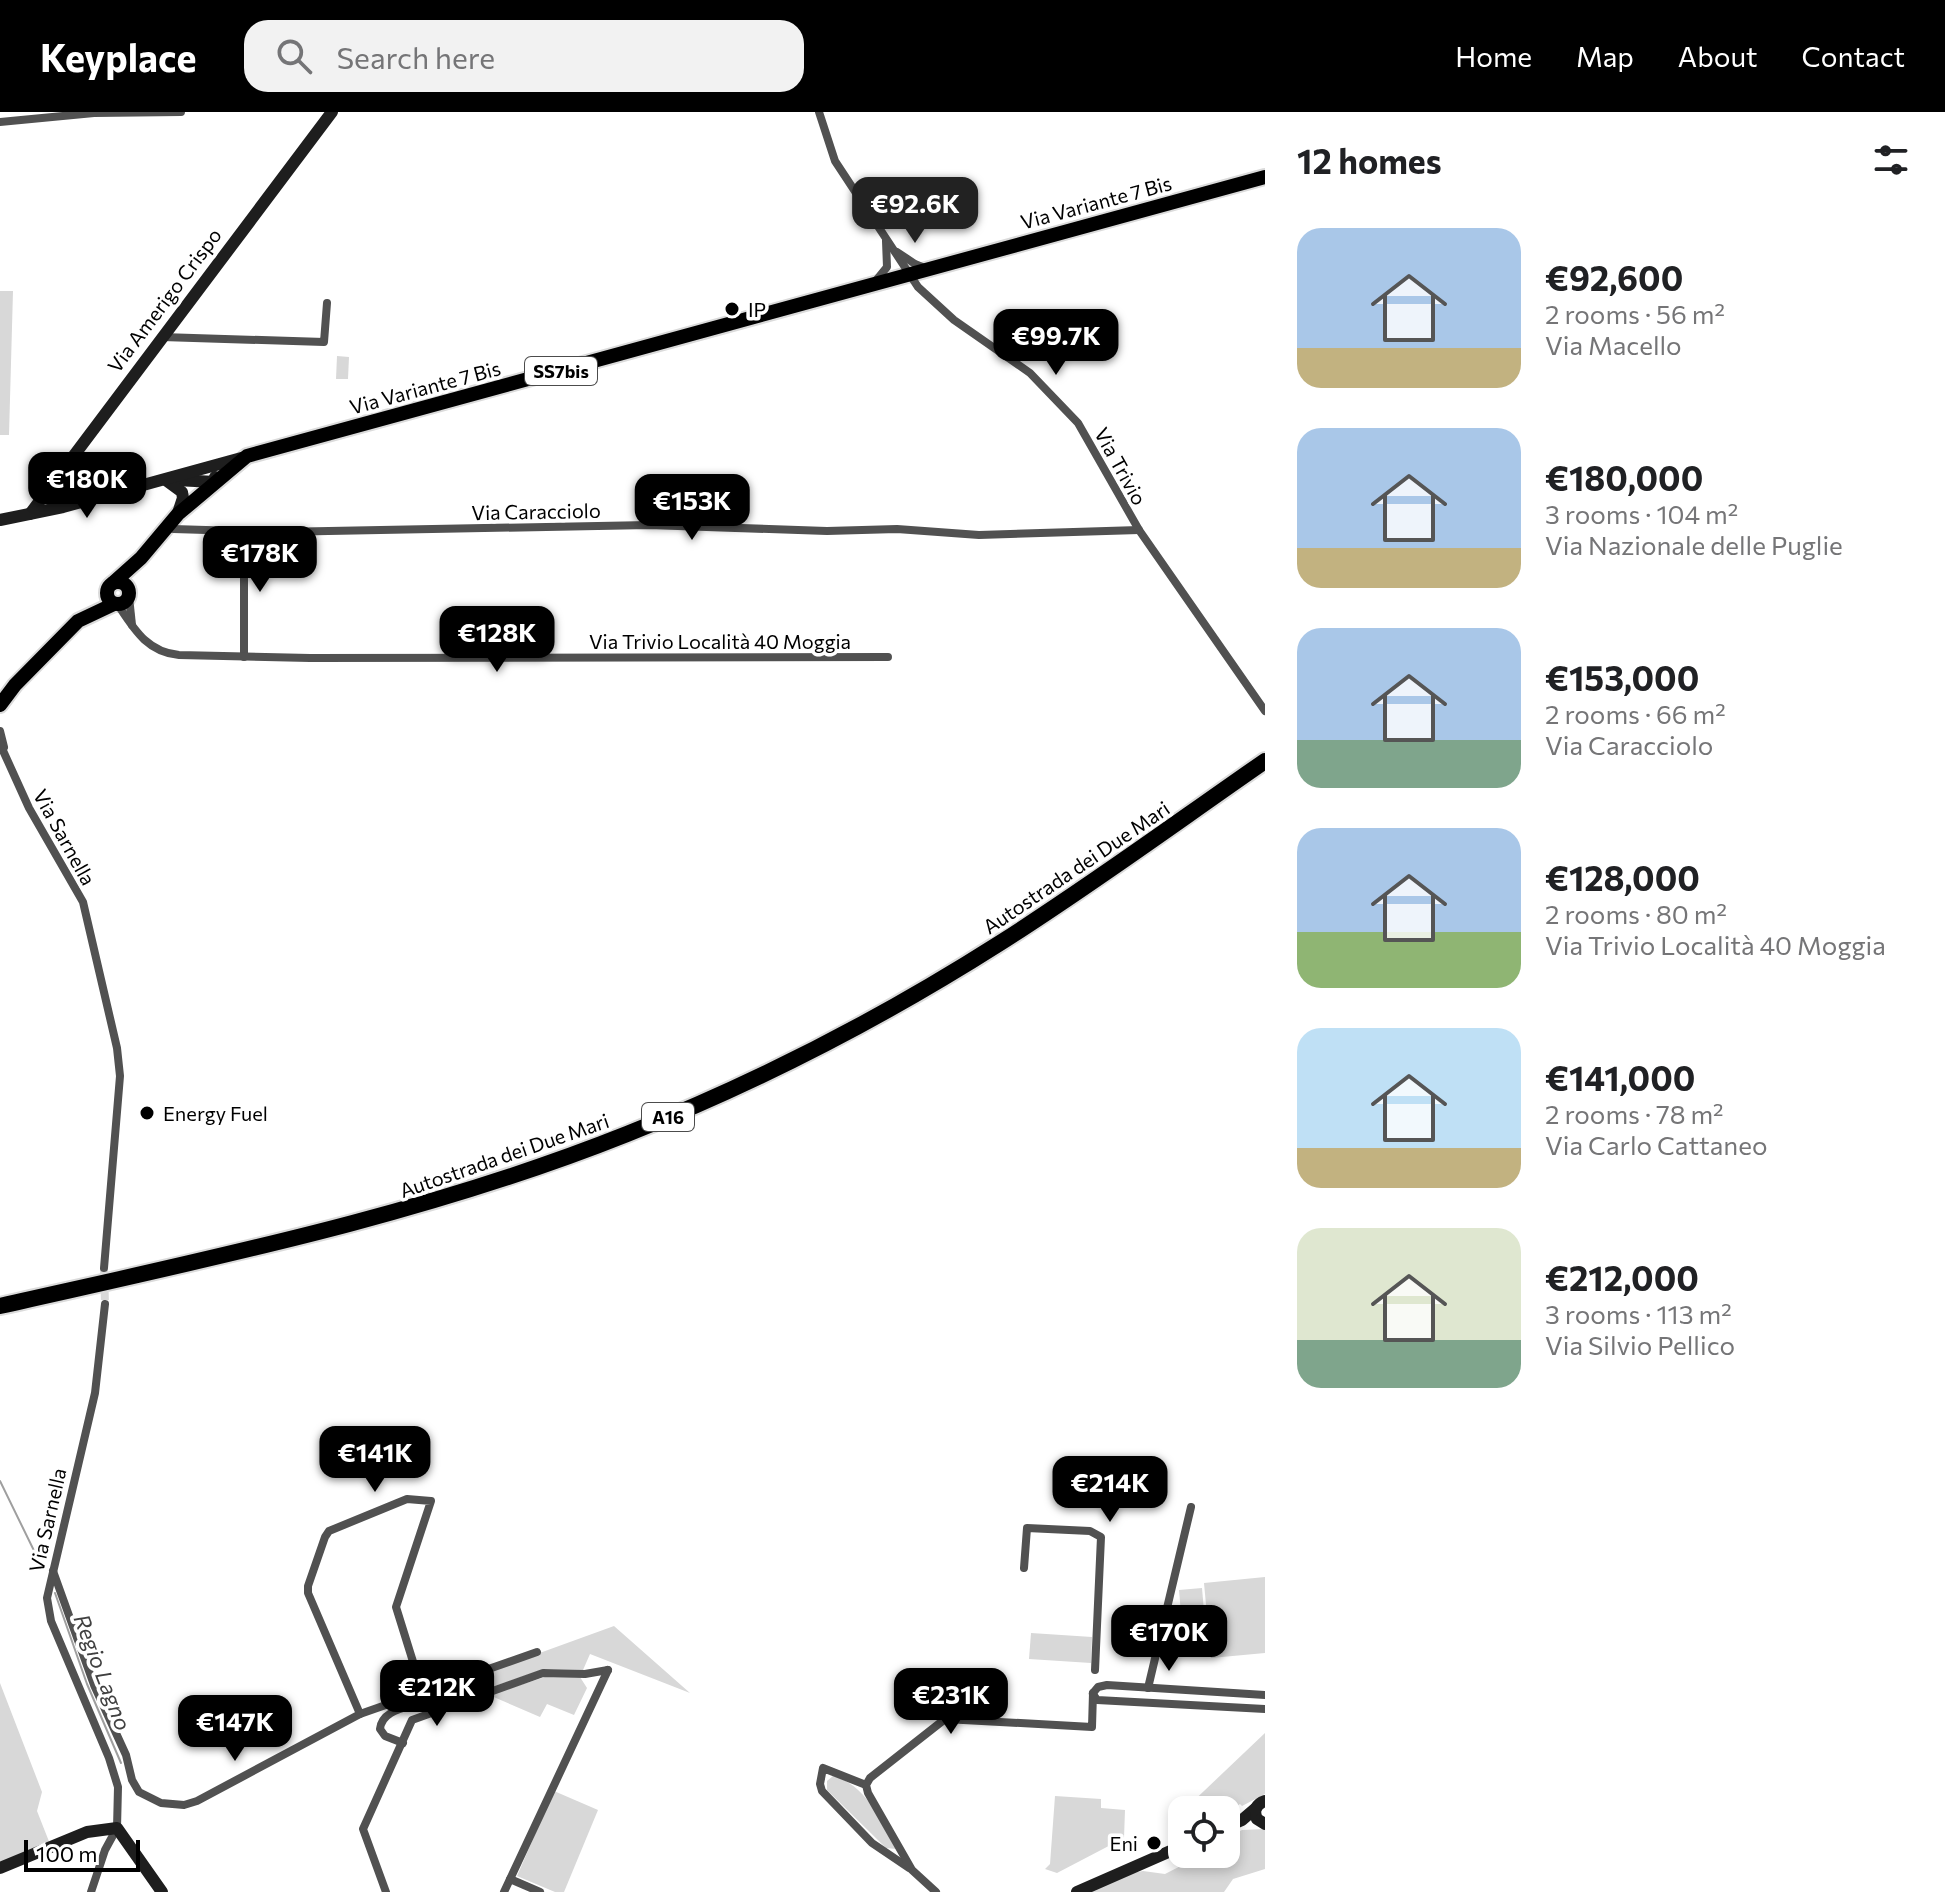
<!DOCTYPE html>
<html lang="en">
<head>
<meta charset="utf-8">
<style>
	:root { --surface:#fff; --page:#f2f2f2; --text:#202124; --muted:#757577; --accent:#000 }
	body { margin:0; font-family:Commissioner,sans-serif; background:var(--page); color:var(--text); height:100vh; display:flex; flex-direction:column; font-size:30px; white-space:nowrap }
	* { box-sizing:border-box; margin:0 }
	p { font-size:26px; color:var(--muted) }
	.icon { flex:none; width:44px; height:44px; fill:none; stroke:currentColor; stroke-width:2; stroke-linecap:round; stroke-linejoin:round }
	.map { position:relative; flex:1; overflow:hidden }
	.details { display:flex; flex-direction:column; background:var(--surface); width:680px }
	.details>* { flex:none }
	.controls { position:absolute; left:1168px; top:1684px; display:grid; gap:16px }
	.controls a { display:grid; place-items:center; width:72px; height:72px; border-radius:16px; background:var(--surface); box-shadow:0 4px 12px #0003; font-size:40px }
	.scale { position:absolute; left:24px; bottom:20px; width:116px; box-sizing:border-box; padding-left:8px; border:4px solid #000; border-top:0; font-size:22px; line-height:28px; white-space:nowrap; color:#000; -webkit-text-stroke:6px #fff; paint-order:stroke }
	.price { position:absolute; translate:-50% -68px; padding:0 18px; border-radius:16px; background:var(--accent); color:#fff; font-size:26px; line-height:52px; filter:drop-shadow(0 2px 4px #0008) }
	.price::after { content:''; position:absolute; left:50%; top:48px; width:24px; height:18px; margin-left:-12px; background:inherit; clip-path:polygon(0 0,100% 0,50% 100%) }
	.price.active { background:#222; color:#fff }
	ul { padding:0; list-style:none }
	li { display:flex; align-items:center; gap:24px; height:200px; padding:0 32px }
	li span { display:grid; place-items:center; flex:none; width:224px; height:160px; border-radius:24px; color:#555 }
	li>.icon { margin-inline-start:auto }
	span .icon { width:96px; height:96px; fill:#fffc; stroke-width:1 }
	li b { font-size:34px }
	h2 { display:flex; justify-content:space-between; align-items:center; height:96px; padding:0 32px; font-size:34px }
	header { display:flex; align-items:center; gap:48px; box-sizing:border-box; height:112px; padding:0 40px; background:var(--accent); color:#fff }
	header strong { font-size:38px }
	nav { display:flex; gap:44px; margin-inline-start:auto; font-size:28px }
	.search { width:560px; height:72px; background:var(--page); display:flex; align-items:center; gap:20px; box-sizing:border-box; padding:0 28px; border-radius:24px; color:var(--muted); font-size:30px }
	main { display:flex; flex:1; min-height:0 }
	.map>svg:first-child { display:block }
</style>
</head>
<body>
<header>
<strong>Keyplace</strong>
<div class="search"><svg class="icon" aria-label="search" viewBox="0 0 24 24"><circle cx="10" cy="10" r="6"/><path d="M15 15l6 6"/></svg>Search here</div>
<nav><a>Home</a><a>Map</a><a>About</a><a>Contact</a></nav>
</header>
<main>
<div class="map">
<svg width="1265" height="1780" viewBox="0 0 1265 1780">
	<rect width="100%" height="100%" fill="#fff"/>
	<g fill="#d8d8d8">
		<path d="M0,179h13l-4,144h-9z"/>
		<path d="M337,244l12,1 -1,22h-12z"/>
		<path d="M1265,1465v76l-54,5 -7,-75z"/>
		<path d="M1202,1476l4,47 -23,2 -4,-47z"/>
		<path d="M614,1514l76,67 -100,-39 -7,16 -39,-1 -119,41 4,-17z"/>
		<path d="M1031,1521l61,4 -1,26 -62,-4z"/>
		<path d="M545,1565h35l7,11 -13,27 -27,-11 -7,13 -51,-22z"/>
		<path d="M0,1571l42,109 -5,19 13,33 -50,21z"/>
		<path d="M1265,1621v61l-23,12 -2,-2 -14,10v-4h-42z"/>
		<path d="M833,1664c34,9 47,45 63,73l-10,-1 -59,-58v-9z"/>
		<path d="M554,1679l44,19 -34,82h-9l-38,-16z"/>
		<path d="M1055,1684l46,3v9l24,2 -1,28 -67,35 -12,-4 5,-5z"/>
		<path d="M1265,1717v40l-32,10 -9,13h-134l42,-19 11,-2 22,3 39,-20h22v-16l16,-8z"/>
	</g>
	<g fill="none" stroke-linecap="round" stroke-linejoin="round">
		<g stroke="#9f9f9f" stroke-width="2">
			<path d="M0,1369l41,84"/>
			<path d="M55,1481l32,91 34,79"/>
		</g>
		<path stroke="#d9d9d9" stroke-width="8" stroke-dasharray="8 4" stroke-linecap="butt" d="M104,1156l1,36"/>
		<g stroke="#dbdbdb" stroke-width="18">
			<g id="primary">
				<circle cx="118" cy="481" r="11"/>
				<path d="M113,471l28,-25 37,-44 69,-58 1018,-279"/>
				<path d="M0,593l15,-20 63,-64 36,-17"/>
			</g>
		</g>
		<g stroke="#dbdbdb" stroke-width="20">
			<path id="highway" d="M0,1194c212,-48 424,-91 627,-172 129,-51 255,-116 373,-191 90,-57 177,-121 265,-182"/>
		</g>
		<g stroke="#515151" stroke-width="8">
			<path d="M819,0l16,49 83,126 36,33 76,53 48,50 61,107 126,181"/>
			<path d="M0,10l94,-9 87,-1"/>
			<path d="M897,140l18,12 12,5"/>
			<path d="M874,171l13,-16 -1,-26"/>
			<path d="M162,225l162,5 3,-39"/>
			<path d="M173,417l104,3 372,-7 178,6 70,-2 82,6 160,-5"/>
			<path d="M244,420v125"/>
			<path d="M129,485l3,28"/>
			<path d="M118,493c16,24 29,47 61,50l131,3 578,-1"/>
			<path d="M0,619l4,16"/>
			<path d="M0,632l29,64 54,94 34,146 3,28 -16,192"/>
			<path d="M1024,1456l3,-40 63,3 11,6 -6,133"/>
			<path d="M53,1459l41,114 32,70 6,25 7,12 22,11 23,2 13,-4 163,-87 177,-62"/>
			<path d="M1148,1576l43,-181"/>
			<path d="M1093,1581l5,-6 9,-2 158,10"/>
			<path d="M1093,1582l4,6 168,9"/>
			<path d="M360,1602l-52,-121v-7l17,-49 4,-6 78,-32 24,2 -35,106 28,90 -2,5c-16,6 -40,8 -42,27l5,7 18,7"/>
			<path d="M866,1673l-43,-17 -3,16 2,7 50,52 37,25"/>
			<path d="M510,1767l30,13"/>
			<path d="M91,1780l14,-42 12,-22 1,-41 -9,-29 -58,-137 -4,-23 48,-205 10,-89"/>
			<path d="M386,1780l-23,-63 49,-109 131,-47 42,1 23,-4"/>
			<path d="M504,1780l104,-222"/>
			<path d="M936,1780l-24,-22 -44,-77 -2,-8 4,-7 75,-59 147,8 1,-34"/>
		</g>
		<g stroke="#1e1e1e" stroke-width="12">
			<path d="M175,368l41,2 -1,-5"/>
			<path d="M167,369l15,11 1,6 -5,15"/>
			<path d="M30,402l302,-402"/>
			<path d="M0,408l63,-13 182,-50"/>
			<path d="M1265,1689c-9,3 -12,10 -8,18l8,5"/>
			<path d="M1226,1715l16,-7 14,-12"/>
			<path d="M0,1756l87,-36 30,-4 45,64"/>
			<path d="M1077,1780l105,-46"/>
		</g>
		<use href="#primary" stroke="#000" stroke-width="14"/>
		<use href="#highway" stroke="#000" stroke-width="16"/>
	</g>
	<g fill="#000" stroke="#fff" stroke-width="3">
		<circle cx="732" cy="197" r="8"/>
		<circle cx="147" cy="1001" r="8"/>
		<circle cx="1154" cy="1731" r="8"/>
	</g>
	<g text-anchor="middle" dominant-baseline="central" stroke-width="7" stroke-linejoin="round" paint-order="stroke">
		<g fill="#fff" stroke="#4c4c4c" stroke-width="2">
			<rect x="525" y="245" width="72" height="28" rx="6"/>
			<rect x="642" y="991" width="52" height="28" rx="6"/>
		</g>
		<g font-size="18" font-weight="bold" fill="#000">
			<text x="561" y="259">SS7bis</text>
			<text x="668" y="1005">A16</text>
		</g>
		<g font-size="20" fill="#000" stroke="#fff">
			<text transform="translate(1096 90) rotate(-15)">Via Variante 7 Bis</text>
			<text transform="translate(164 188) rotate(-53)">Via Amerigo Crispo</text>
			<text transform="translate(425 275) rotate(-15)">Via Variante 7 Bis</text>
			<text transform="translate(1121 354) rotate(61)">Via Trivio</text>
			<text transform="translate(536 399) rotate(-1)">Via Caracciolo</text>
			<text x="720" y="529">Via Trivio Località 40 Moggia</text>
			<text transform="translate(65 725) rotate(61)">Via Sarnella</text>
			<text transform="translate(1076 755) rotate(-34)">Autostrada dei Due Mari</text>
			<text transform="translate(504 1043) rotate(-19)">Autostrada dei Due Mari</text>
			<text transform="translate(47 1408) rotate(-77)">Via Sarnella</text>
		</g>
		<g font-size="20" fill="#000" stroke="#fff" text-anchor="start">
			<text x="748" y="197">IP</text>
			<text x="163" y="1001">Energy Fuel</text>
			<text x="1138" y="1731" text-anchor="end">Eni</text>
		</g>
		<g font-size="22" font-style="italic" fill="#404040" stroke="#fff">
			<text transform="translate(103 1560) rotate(69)">Regio Lagno</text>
		</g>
	</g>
</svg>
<div class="controls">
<a><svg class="icon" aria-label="locate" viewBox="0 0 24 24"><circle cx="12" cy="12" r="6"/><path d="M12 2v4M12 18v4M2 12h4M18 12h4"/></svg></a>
</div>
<div class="scale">100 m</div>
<b class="price active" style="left:915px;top:133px">€92.6K</b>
<b class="price" style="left:1056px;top:265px">€99.7K</b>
<b class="price" style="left:87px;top:408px">€180K</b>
<b class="price" style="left:692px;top:430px">€153K</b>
<b class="price" style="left:260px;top:482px">€178K</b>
<b class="price" style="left:497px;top:562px">€128K</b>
<b class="price" style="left:375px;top:1382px">€141K</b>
<b class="price" style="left:1110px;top:1412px">€214K</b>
<b class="price" style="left:1169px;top:1561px">€170K</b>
<b class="price" style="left:437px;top:1616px">€212K</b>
<b class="price" style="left:951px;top:1624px">€231K</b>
<b class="price" style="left:235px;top:1651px">€147K</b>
</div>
<section class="details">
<h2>12 homes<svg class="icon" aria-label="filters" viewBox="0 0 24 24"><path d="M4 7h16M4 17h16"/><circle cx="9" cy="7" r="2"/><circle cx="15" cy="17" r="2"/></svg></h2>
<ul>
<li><span style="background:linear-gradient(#a9c7e8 75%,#c2b280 0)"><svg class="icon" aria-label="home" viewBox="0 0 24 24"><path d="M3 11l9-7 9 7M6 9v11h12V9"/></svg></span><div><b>€92,600</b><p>2 rooms · 56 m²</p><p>Via Macello</p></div></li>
<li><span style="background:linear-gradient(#a9c7e8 75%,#c2b280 0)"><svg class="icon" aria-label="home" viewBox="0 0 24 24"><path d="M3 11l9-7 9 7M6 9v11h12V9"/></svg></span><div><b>€180,000</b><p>3 rooms · 104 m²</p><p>Via Nazionale delle Puglie</p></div></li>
<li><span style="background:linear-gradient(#a9c7e8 70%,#7fa58c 0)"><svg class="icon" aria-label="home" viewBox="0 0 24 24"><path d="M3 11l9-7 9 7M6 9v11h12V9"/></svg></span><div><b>€153,000</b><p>2 rooms · 66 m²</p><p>Via Caracciolo</p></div></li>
<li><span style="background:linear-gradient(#a9c7e8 65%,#8fb573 0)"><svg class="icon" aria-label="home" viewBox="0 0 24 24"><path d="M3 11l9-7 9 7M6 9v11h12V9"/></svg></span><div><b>€128,000</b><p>2 rooms · 80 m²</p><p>Via Trivio Località 40 Moggia</p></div></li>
<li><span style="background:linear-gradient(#bfe0f5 75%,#c2b280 0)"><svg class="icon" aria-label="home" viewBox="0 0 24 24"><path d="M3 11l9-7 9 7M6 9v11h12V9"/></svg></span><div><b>€141,000</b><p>2 rooms · 78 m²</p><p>Via Carlo Cattaneo</p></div></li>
<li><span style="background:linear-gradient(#dfe7d0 70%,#7fa58c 0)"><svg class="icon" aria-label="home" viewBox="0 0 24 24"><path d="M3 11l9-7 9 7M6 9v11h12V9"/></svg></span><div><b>€212,000</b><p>3 rooms · 113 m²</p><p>Via Silvio Pellico</p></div></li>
</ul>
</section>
</main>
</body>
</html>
